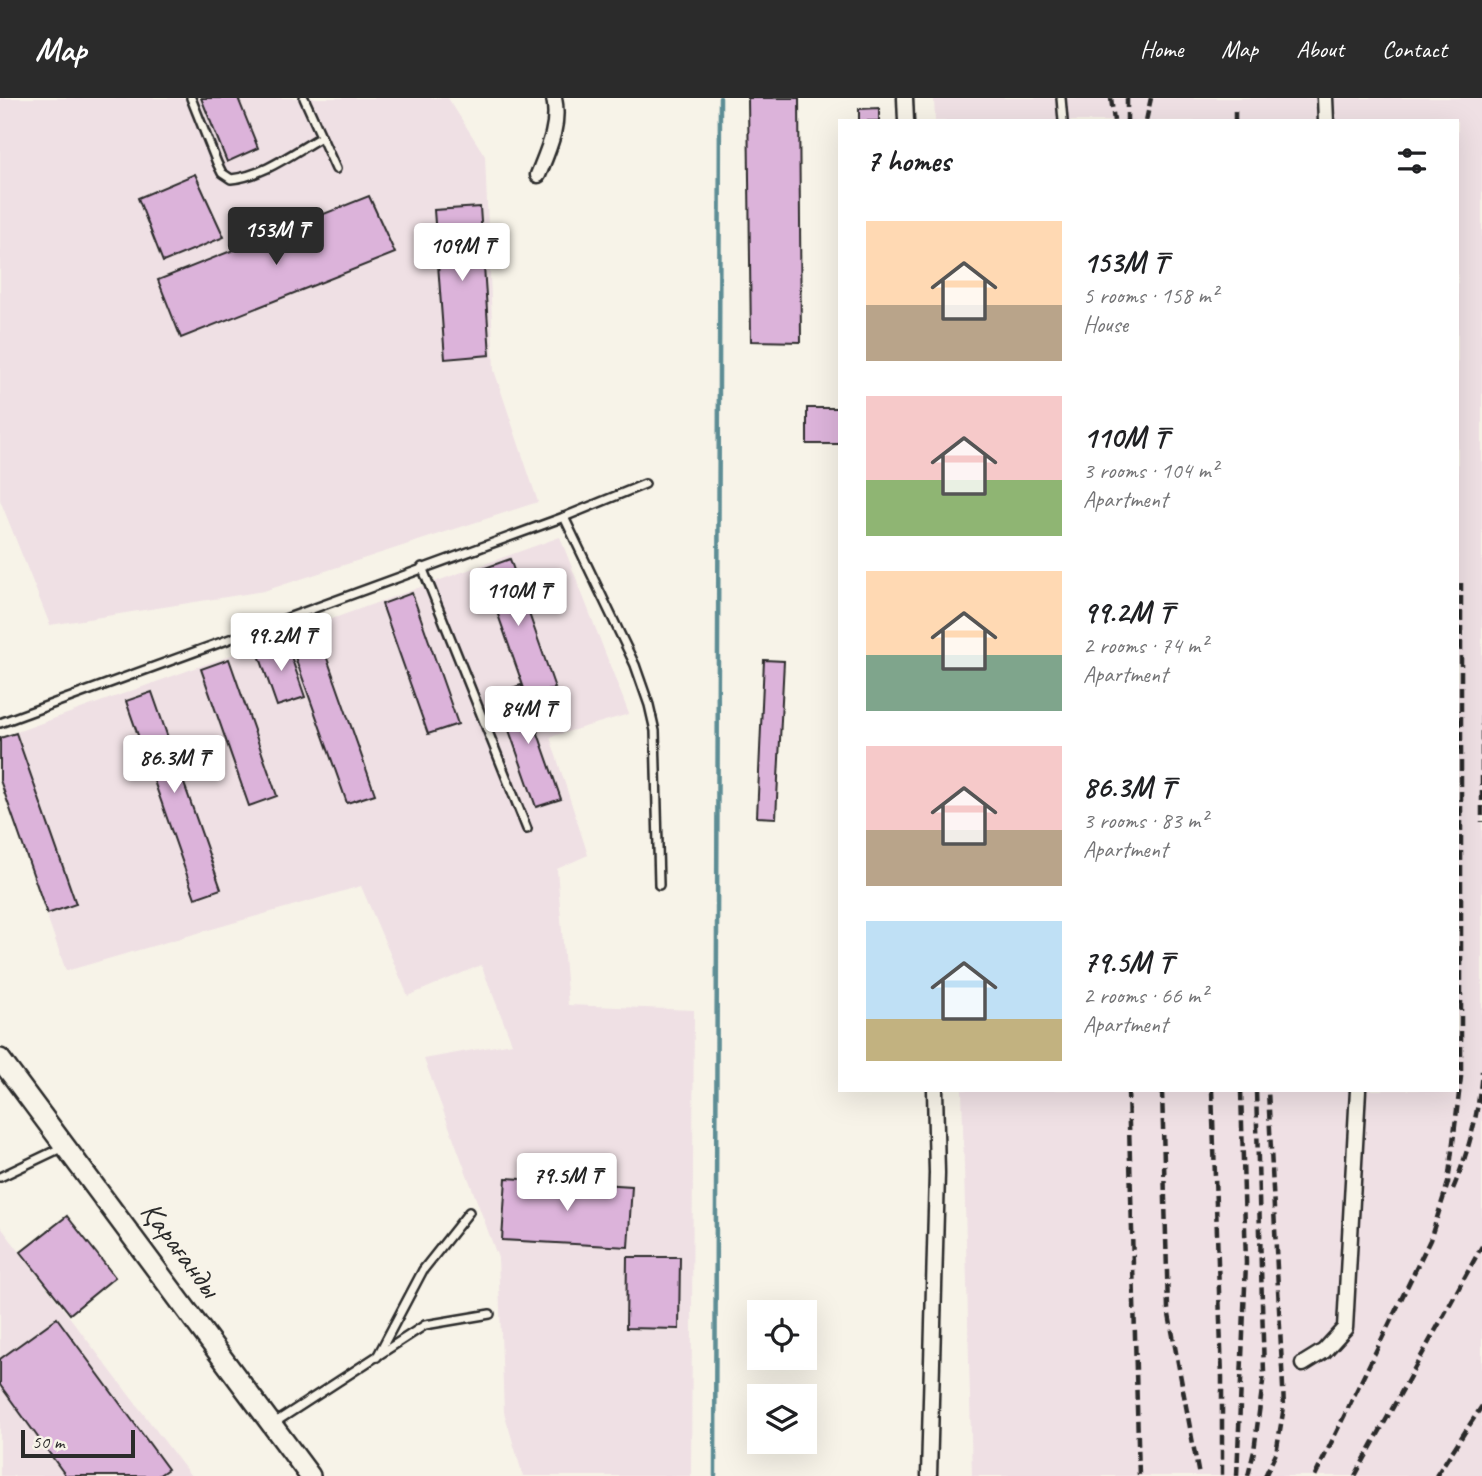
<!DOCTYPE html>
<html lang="en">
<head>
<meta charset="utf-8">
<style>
	:root { --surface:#fff; --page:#f6f6f6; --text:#202124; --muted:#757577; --accent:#2b2b2b }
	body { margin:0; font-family:Caveat,sans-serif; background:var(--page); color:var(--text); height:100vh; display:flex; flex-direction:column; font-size:26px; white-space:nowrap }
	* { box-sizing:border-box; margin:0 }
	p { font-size:23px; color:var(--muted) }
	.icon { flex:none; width:38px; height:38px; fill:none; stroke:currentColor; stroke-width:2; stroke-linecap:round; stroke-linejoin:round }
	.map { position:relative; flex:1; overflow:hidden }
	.sheet { position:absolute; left:838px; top:21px; width:621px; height:973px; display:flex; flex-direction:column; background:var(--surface); border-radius:0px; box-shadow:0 7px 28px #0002 }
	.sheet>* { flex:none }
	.controls { position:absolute; left:747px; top:1202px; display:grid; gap:14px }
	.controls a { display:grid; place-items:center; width:70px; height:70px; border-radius:0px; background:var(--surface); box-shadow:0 7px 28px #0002; font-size:35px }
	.scale { position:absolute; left:21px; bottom:18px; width:114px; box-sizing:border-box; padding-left:7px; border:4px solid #2b2b2b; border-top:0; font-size:19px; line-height:24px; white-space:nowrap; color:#2b2b2b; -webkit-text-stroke:5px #f7f3e8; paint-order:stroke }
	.price { position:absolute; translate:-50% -60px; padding:0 16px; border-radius:7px; background:#fff; color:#222; font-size:23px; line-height:46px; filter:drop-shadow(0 2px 4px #0008) }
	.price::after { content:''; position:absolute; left:50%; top:42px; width:21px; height:16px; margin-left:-10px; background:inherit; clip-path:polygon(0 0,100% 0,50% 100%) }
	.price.current { background:var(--accent); color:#fff }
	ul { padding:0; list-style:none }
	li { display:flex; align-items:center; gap:21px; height:175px; padding:0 28px }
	li span { display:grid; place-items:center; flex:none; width:196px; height:140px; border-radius:0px; color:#555 }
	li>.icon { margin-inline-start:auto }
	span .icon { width:84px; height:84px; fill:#fffc; stroke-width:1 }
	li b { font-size:30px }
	h2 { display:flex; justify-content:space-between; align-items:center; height:84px; padding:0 28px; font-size:30px }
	header { display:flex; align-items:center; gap:42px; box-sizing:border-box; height:98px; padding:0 35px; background:var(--accent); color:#fff }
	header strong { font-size:33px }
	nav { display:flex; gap:38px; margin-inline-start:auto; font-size:24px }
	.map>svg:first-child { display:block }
</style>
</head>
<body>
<header>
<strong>Map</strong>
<nav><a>Home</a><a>Map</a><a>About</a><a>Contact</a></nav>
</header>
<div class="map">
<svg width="1482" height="1378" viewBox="0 0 1482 1378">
	<rect width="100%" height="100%" fill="#f7f3e8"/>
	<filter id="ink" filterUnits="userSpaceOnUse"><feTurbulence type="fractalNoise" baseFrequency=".0143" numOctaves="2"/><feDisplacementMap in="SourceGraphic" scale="14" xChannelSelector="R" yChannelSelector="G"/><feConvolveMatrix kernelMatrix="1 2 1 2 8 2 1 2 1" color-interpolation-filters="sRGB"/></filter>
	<g filter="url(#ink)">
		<g fill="#efe0e4">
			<path d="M0,0h448l37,58 9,214 44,132 -274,89 -214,34 -50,-125z"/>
			<path d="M934,0h548v1378h-510l-10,-386h496v-969h-523z"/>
			<path d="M560,439l69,177 -79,23 38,118 -31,14 11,136 126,5 -3,466h-168l-19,-64 -6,-154 -74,-199 88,-16 -31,-78 -73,31 -47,-110 -295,85 -66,-191v-42z"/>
			<path d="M0,1128l191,250h-191z"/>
		</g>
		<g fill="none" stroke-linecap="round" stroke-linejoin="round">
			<path stroke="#5d8d95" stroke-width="4.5" d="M715,1378l5,-1378"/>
		</g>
		<g fill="#dcb3da" stroke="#2b2b2b" stroke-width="2">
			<path d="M201,0h37l20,50 -31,14z"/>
			<path d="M748,0h51l2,244 -50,-1z"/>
			<path d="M879,10v13h-20v-12z"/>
			<path d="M195,76l29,63 -61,25 -25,-64z"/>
			<path d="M369,98l26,57 -214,85 -23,-58z"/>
			<path d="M480,109l10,148 -45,4 -11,-149z"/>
			<rect x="807" y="310" width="33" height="36"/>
			<path d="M510,461l45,129 -28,9 -45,-128z"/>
			<path d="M412,495l46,131 -30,10 -46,-130z"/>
			<path d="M317,532l58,164 -28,9 -58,-163z"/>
			<path d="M285,541l20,58 -28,9 -20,-57z"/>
			<path d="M229,561l48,137 -28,10 -48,-137z"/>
			<path d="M764,562l20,1 -8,157 -19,-1z"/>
			<path d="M521,587l40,114 -25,8 -40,-114z"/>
			<path d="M152,594l69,197 -26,9 -69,-197z"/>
			<path d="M16,635l60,171 -29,10 -47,-134v-42z"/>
			<path d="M506,1080l126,8 -4,61 -126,-7z"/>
			<path d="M67,1118l48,61 -45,37 -49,-62z"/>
			<path d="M627,1159h53l-1,72 -53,-1z"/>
			<path d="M57,1220l111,151 -10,7h-92l-66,-91v-26z"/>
		</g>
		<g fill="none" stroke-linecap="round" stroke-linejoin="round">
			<g stroke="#2b2b2b" stroke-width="12">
				<g id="lane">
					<path d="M191,0l26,65 5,10 9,6c32,-3 62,-26 90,-42"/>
					<path d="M304,0l32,71"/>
					<path d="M1061,0l2,23"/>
					<path d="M564,419l71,148 14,40 6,26 4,154"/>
					<path d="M422,469l105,262"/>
					<path d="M0,625l564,-206 81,-33"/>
					<path d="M0,1079l63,-30"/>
					<path d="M377,1259l46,-87 46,-58"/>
					<path d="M274,1325l151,-98 65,-11"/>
				</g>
			</g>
			<g stroke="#2b2b2b" stroke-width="19">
				<g id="street">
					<path d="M905,0l1,23"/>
					<path d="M1325,0l1,23"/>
					<path d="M538,77c10,-25 22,-49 16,-77"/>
					<path d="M1303,1266l21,-13 21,-23 13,-238"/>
					<path d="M929,1378l8,-303 -2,-83"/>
				</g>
			</g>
			<g stroke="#2b2b2b" stroke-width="24">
				<path id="secondary" d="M0,961l310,417"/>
			</g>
			<use href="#lane" stroke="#f7f3e8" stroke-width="7"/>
			<use href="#street" stroke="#f7f3e8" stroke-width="14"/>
			<use href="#secondary" stroke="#f7f3e8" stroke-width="19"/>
			<g stroke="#2b2b2b" stroke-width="4.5" stroke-dasharray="10 5" stroke-linecap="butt">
				<path d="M1111,0l3,23"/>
				<path d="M1127,0v23"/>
				<path d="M1146,23l5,-23"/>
				<path d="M1235,23v-11"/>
				<path d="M1482,618v106"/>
				<path d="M1128,992l11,386"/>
				<path d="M1162,992l6,219 31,167"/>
				<path d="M1212,992l10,287v99"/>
				<path d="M1453,1091c16,-38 26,-78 29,-118"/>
				<path d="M1237,1378l9,-213 -5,-173"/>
				<path d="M1248,1378l6,-25 10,-77 -8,-284"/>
				<path d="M1265,1378l11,-23 8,-46 -16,-317"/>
				<path d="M1315,1378l115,-236 18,-57 13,-106v-494"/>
				<path d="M1355,1378l127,-230"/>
				<path d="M1436,1378l46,-70"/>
			</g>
		</g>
	</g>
	<g text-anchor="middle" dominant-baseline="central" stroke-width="5" stroke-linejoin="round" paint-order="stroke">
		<g font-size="30" fill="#2b2b2b" stroke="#f7f3e8">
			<text transform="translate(181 1151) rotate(53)">Қарағанды</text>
		</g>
	</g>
</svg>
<div class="controls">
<a><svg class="icon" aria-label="locate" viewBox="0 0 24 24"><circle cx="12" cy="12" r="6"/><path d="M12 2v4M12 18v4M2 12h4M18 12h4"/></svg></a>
<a><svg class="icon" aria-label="layers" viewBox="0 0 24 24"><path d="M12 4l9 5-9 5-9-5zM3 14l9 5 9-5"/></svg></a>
</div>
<div class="scale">50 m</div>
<b class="price current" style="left:276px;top:169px">153M ₸</b>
<b class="price" style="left:462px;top:185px">109M ₸</b>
<b class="price" style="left:518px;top:530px">110M ₸</b>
<b class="price" style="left:281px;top:575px">99.2M ₸</b>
<b class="price" style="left:528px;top:648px">84M ₸</b>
<b class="price" style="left:174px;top:697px">86.3M ₸</b>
<b class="price" style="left:567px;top:1115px">79.5M ₸</b>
<section class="sheet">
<h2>7 homes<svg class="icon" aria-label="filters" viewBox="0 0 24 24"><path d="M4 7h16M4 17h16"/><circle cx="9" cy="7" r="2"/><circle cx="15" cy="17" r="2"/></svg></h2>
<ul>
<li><span style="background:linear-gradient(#ffd9b3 60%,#b9a48a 0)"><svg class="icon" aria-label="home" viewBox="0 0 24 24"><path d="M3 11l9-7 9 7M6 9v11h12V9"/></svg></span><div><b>153M ₸</b><p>5 rooms · 158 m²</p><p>House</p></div></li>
<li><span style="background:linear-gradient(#f6c9c9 60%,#8fb573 0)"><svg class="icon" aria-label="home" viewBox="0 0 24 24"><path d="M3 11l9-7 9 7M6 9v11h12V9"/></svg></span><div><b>110M ₸</b><p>3 rooms · 104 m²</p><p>Apartment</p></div></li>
<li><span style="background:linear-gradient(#ffd9b3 60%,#7fa58c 0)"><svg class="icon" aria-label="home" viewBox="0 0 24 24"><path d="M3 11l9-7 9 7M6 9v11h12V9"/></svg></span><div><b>99.2M ₸</b><p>2 rooms · 74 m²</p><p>Apartment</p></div></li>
<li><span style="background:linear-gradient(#f6c9c9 60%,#b9a48a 0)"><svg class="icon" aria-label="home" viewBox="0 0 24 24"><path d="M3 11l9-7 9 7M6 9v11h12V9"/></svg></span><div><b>86.3M ₸</b><p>3 rooms · 83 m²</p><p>Apartment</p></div></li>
<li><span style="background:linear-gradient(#bfe0f5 70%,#c2b280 0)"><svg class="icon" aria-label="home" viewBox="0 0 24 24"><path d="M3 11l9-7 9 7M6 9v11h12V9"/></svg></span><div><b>79.5M ₸</b><p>2 rooms · 66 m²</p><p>Apartment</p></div></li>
</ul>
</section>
</div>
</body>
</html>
